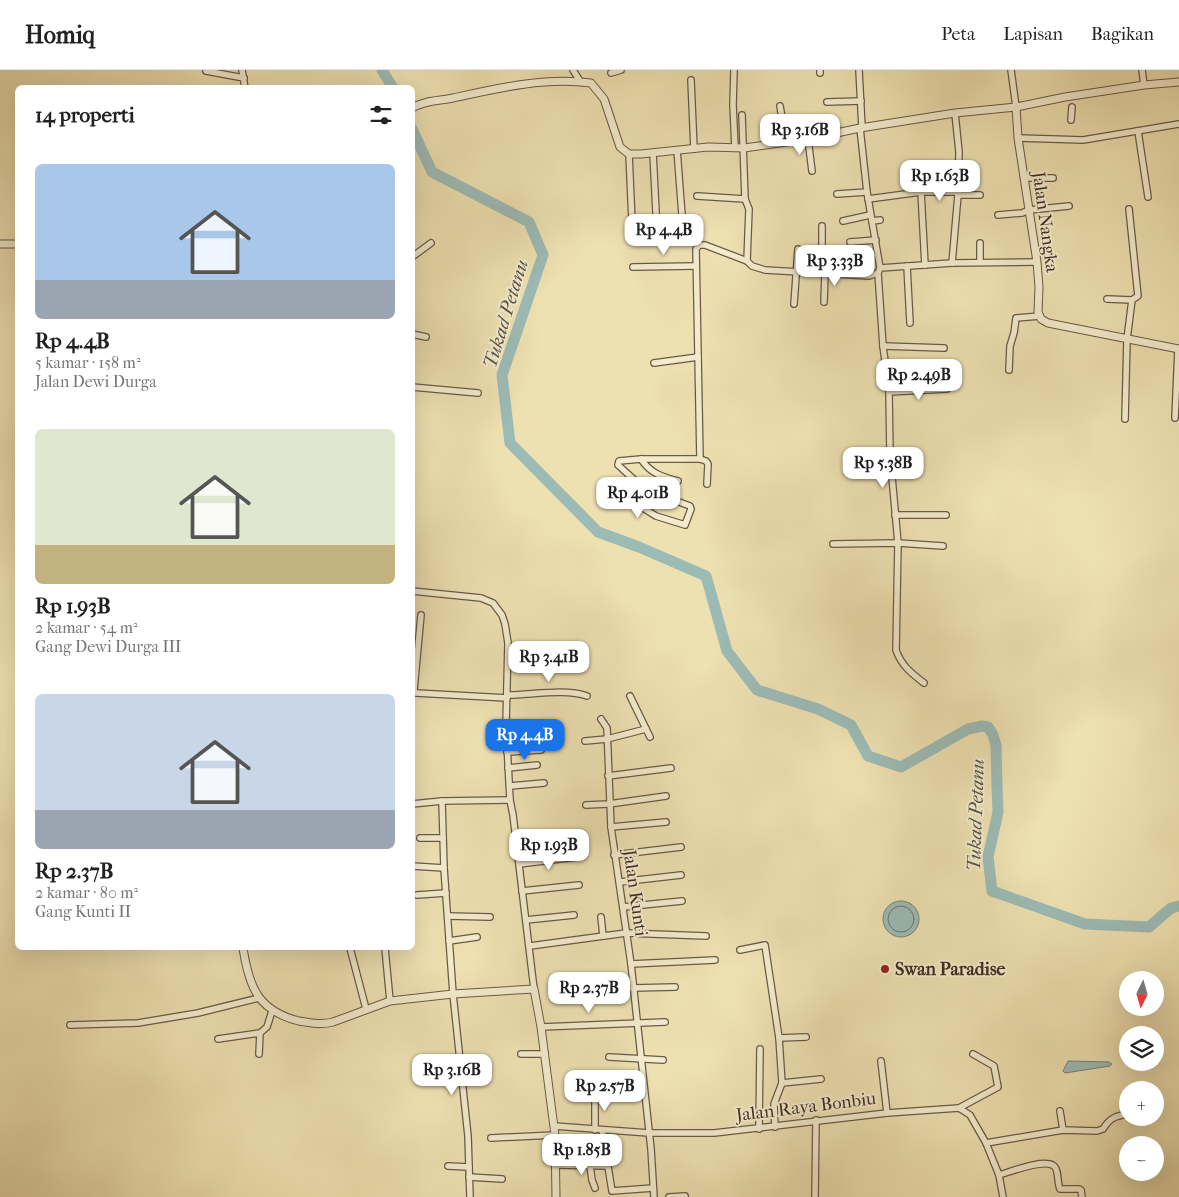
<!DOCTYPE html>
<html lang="id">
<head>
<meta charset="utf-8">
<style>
	:root { --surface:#fff; --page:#f6f6f6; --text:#222; --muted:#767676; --line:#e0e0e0; --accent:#1a73e8 }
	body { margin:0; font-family:"IM FELL French Canon",serif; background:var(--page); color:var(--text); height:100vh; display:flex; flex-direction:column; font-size:19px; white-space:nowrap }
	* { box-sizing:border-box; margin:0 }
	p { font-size:16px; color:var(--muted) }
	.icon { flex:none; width:28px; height:28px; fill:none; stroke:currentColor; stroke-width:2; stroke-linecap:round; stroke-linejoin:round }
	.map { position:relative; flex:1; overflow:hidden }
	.drawer { position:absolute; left:15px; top:15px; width:400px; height:865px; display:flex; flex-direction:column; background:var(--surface); border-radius:8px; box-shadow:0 5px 20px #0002 }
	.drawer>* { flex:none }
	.needle { width:32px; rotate:185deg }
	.buttons { position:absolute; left:1119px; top:901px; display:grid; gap:10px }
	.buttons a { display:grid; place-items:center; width:45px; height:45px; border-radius:50%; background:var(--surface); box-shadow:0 5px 20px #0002; font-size:25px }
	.price { position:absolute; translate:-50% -42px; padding:0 11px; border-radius:10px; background:#fff; color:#222; font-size:16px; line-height:32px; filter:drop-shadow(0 1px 2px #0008) }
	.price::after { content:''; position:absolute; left:50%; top:30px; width:15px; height:11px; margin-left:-8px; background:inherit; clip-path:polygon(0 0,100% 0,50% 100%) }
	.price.on { background:var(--accent); color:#fff }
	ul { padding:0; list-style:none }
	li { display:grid; align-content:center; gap:10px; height:265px; padding:0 20px }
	li span { display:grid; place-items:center; height:155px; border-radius:8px; color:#555 }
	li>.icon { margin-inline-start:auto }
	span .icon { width:90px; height:90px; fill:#fffc; stroke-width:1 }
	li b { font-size:21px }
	h2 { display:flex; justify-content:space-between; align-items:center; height:60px; padding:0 20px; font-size:21px }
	header { display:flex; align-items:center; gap:30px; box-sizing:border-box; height:70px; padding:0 25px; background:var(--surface); border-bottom:1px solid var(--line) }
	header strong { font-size:24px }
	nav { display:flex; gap:28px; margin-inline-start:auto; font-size:18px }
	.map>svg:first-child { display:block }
</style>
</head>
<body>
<header>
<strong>Homiq</strong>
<nav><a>Peta</a><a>Lapisan</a><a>Bagikan</a></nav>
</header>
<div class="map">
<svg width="1179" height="1127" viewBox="0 0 1179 1127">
	<rect width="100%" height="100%" fill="#ede0b1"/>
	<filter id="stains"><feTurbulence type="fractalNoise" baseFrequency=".004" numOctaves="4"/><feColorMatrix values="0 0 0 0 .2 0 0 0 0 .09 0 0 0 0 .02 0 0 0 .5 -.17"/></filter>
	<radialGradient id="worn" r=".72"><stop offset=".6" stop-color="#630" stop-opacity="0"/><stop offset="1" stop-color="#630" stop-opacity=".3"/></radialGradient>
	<g fill="#9cbbb5" stroke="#77827b">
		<circle cx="901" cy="849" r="18"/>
		<path d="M1068,991l41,1 3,2 -2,2 -45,7 -2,-2z"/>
	</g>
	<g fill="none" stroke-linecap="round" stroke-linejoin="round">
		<circle stroke="#6e746d" stroke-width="1" cx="901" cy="849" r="13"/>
		<g stroke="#9cbbb5" stroke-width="11">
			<path d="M382,0l11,18"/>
			<path d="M412,59l20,43 97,50 14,33 -41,120 8,68 88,89 41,15 67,29 21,75 30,39 61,19 33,16 17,31 33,11 67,-38 14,-3 6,1 5,8 3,10 1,41 1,26 -10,45 4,34 93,33 64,3 22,-19 8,-2"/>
		</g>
		<g stroke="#6a5948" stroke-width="8">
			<g id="minor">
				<path d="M242,0l3,18"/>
				<path d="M573,0l7,11"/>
				<path d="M734,0l-1,35 2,43"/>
				<path d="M820,0v3"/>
				<path d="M859,0l3,58"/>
				<path d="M1011,0l5,37"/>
				<path d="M1142,0l2,15"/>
				<path d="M206,1l38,7"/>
				<path d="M611,3l10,-3"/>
				<path d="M691,10l3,69"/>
				<path d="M827,32l34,-1"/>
				<path d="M780,36l6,36"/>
				<path d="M742,45l3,84 4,10 -2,52"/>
				<path d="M1071,50l1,-13"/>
				<path d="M1138,61l10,66"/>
				<path d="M1018,68l65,2 96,-16"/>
				<path d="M808,69l4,32"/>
				<path d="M677,80l5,65"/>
				<path d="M653,83l4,79"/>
				<path d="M629,84l3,68 25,10 18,3"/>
				<path d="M1025,108h28"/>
				<path d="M921,122h37"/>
				<path d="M837,124l30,-2"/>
				<path d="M958,125h22"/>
				<path d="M697,126l48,3"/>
				<path d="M868,129l53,-7 4,73"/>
				<path d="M998,145l24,-2 7,-3 40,-4"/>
				<path d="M843,151l27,-6"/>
				<path d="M872,151l8,-1"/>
				<path d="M822,156v47"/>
				<path d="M850,172l26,-2"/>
				<path d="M412,187l19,-14"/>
				<path d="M980,192v-19"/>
				<path d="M952,193l6,-68 1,-43 -4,-39"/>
				<path d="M907,196l3,57"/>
				<path d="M633,197l62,-1"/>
				<path d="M880,198l72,-5 85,-1"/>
				<path d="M878,203l5,73 6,46 1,63 8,88 -2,107c5,15 15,23 28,33"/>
				<path d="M1107,229l25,1"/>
				<path d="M824,232l1,-29"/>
				<path d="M794,234l4,-55"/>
				<path d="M412,264l14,3"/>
				<path d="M883,276l61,2"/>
				<path d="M654,293l44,-6"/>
				<path d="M1009,300l1,-24 4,-13 2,-15 24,-2"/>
				<path d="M412,317l66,6"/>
				<path d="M889,322l58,-3"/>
				<path d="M1175,348l3,-69"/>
				<path d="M1125,349l2,-80 5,-39 6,-4 -9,-87"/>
				<path d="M890,385l26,-2"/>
				<path d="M641,389c9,14 21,18 37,22"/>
				<path d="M707,414l1,-20 -2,-3 -6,-2 -4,-210 3,-4h6l42,16 5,5 13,4 104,6 9,-3 2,-5 -13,-76 -7,-64"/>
				<path d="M640,415l-10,12v3l26,16 29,9 6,-16 -1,-3 -38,-14 -12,-7 -22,-20 1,-4 22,-2h59"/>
				<path d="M895,445h51"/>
				<path d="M833,474l65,-1 45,3"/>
				<path d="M412,521l69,7 12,5 9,12 3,9 3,19 -2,82 4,75 3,15 21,174"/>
				<path d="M421,545l-7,75 2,3 91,5"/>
				<path d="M507,625c24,0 58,-7 80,1"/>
				<path d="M630,626l20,41"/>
				<path d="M601,649l6,9 4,99 20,137 20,185 3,48"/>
				<path d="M506,655l28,-1"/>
				<path d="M585,671l22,-2 39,-10"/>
				<path d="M507,682l34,-2"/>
				<path d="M508,698l29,-3"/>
				<path d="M608,706l63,-8"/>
				<path d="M510,716l34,-3"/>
				<path d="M442,731l2,67 9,126 15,142 2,61"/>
				<path d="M412,734l30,-3 68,-1"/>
				<path d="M586,735l23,-1 57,-8"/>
				<path d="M611,757l55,-5"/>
				<path d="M420,768h23"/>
				<path d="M516,774l63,-9"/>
				<path d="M614,785l67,-8"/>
				<path d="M519,794l58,-7"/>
				<path d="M412,796l32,2"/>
				<path d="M620,812l61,-7"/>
				<path d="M522,821l57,-6"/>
				<path d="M417,825l29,-2"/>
				<path d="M623,837l59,-6"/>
				<path d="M448,846l42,1"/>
				<path d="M601,847l2,19"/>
				<path d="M526,850l48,-5"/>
				<path d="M449,871l28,-4"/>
				<path d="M530,876l96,-13 80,3"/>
				<path d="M350,878l16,61"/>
				<path d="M385,878l5,53"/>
				<path d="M740,880l25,-5 14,93 3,45 -8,21 1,23"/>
				<path d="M631,894l84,-4"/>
				<path d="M633,918l42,-1"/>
				<path d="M70,955l68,-2 60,-10 61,-15"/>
				<path d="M541,957l124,-5"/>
				<path d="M779,968l27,-1"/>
				<path d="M218,969l42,-6 7,-6 5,-16"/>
				<path d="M259,984l1,-21"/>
				<path d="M521,984h24"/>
				<path d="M609,987l54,3"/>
				<path d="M881,991l6,52"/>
				<path d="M782,1013l39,-4"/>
				<path d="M595,1025v35"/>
				<path d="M959,1038l39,-21 -4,-21 -21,-12"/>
				<path d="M1060,1041l3,19"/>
				<path d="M554,1056l95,7h65l173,-20 72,-5 11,7 16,28 13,32 4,22"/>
				<path d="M759,1059l1,-80"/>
				<path d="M602,1060l10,61 41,-3"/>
				<path d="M491,1068l64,-3"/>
				<path d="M986,1073l77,-13 34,1 6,-2c7,-11 12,-13 25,-15"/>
				<path d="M557,1095l51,1"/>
				<path d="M448,1096l21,1"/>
				<path d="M590,1096l2,14 3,8"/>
				<path d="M999,1105c11,-3 45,-17 55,-9 5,4 3,17 6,23h19l2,1 1,7"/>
				<path d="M469,1107l33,2"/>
				<path d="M669,1127l16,-1"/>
				<path d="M815,1127l1,-77"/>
			</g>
		</g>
		<g stroke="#6a5948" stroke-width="9">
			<g id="tertiary">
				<path d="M1016,37l2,31 19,124 2,25 -1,25 3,7 7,4 131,26"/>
				<path d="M412,38c14,-8 27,-7 41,-10 45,-10 92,-21 138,-15l13,16 16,48 9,7h12l67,-7 36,1 64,-9 52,-11 95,-15 61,-6 49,-10 79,-12 35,-3"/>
				<path d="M0,174h18"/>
				<path d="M243,878c6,39 15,63 56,73 12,2 23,4 34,1l57,-21 63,-7 81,-5 7,38 14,108 1,62"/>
			</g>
		</g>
		<use href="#minor" stroke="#f3ebcc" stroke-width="5.5"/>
		<use href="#tertiary" stroke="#f3ebcc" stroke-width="7"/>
	</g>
	<circle fill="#8f2418" stroke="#f3ebcc" stroke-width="2" cx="885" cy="899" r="5"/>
	<g text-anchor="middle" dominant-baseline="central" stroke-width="4" stroke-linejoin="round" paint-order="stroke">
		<g font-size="18" fill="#3f2c25" stroke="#f3ebcc">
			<text transform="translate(1045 152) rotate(82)">Jalan Nangka</text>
			<text transform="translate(635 823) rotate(82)">Jalan Kunti</text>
			<text transform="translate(806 1037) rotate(-7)">Jalan Raya Bonbiu</text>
		</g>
		<g font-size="18" font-weight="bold" fill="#3f2c25" stroke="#f3ebcc" text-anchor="start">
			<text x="895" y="899">Swan Paradise</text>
		</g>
		<g font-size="19" font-style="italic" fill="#565049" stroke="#f3ebcc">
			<text transform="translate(506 244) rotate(-73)">Tukad Petanu</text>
			<text transform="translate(976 745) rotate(-88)">Tukad Petanu</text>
		</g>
	</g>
	<rect width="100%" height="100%" filter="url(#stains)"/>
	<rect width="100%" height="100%" fill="url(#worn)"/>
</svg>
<div class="buttons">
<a><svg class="needle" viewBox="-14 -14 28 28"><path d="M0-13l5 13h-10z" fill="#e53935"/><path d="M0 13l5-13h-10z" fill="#767676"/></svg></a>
<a><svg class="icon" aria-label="layers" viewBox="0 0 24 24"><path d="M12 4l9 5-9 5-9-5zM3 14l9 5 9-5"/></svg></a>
<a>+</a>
<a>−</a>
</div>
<b class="price" style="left:800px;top:86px">Rp 3.16B</b>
<b class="price" style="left:940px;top:132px">Rp 1.63B</b>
<b class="price" style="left:664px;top:186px">Rp 4.4B</b>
<b class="price" style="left:835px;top:217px">Rp 3.33B</b>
<b class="price" style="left:919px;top:331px">Rp 2.49B</b>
<b class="price" style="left:883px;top:419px">Rp 5.38B</b>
<b class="price" style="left:638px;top:449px">Rp 4.01B</b>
<b class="price" style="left:549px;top:613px">Rp 3.41B</b>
<b class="price on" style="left:525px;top:691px">Rp 4.4B</b>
<b class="price" style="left:549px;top:801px">Rp 1.93B</b>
<b class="price" style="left:589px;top:944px">Rp 2.37B</b>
<b class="price" style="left:452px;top:1026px">Rp 3.16B</b>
<b class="price" style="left:605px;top:1042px">Rp 2.57B</b>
<b class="price" style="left:582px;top:1106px">Rp 1.85B</b>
<section class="drawer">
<h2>14 properti<svg class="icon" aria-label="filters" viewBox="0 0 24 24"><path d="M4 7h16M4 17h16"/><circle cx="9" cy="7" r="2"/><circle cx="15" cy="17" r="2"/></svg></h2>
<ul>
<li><span style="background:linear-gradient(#a9c7e8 75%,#9aa5b1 0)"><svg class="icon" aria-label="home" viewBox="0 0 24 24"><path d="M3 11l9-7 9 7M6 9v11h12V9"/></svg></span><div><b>Rp 4.4B</b><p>5 kamar · 158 m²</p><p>Jalan Dewi Durga</p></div></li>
<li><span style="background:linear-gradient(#dfe7d0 75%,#c2b280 0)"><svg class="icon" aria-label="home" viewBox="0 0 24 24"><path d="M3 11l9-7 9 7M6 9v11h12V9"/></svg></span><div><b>Rp 1.93B</b><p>2 kamar · 54 m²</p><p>Gang Dewi Durga III</p></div></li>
<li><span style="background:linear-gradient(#c9d6e8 75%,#9aa5b1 0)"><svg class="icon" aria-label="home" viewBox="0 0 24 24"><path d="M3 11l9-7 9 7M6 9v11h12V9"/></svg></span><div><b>Rp 2.37B</b><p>2 kamar · 80 m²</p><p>Gang Kunti II</p></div></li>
</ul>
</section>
</div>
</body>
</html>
